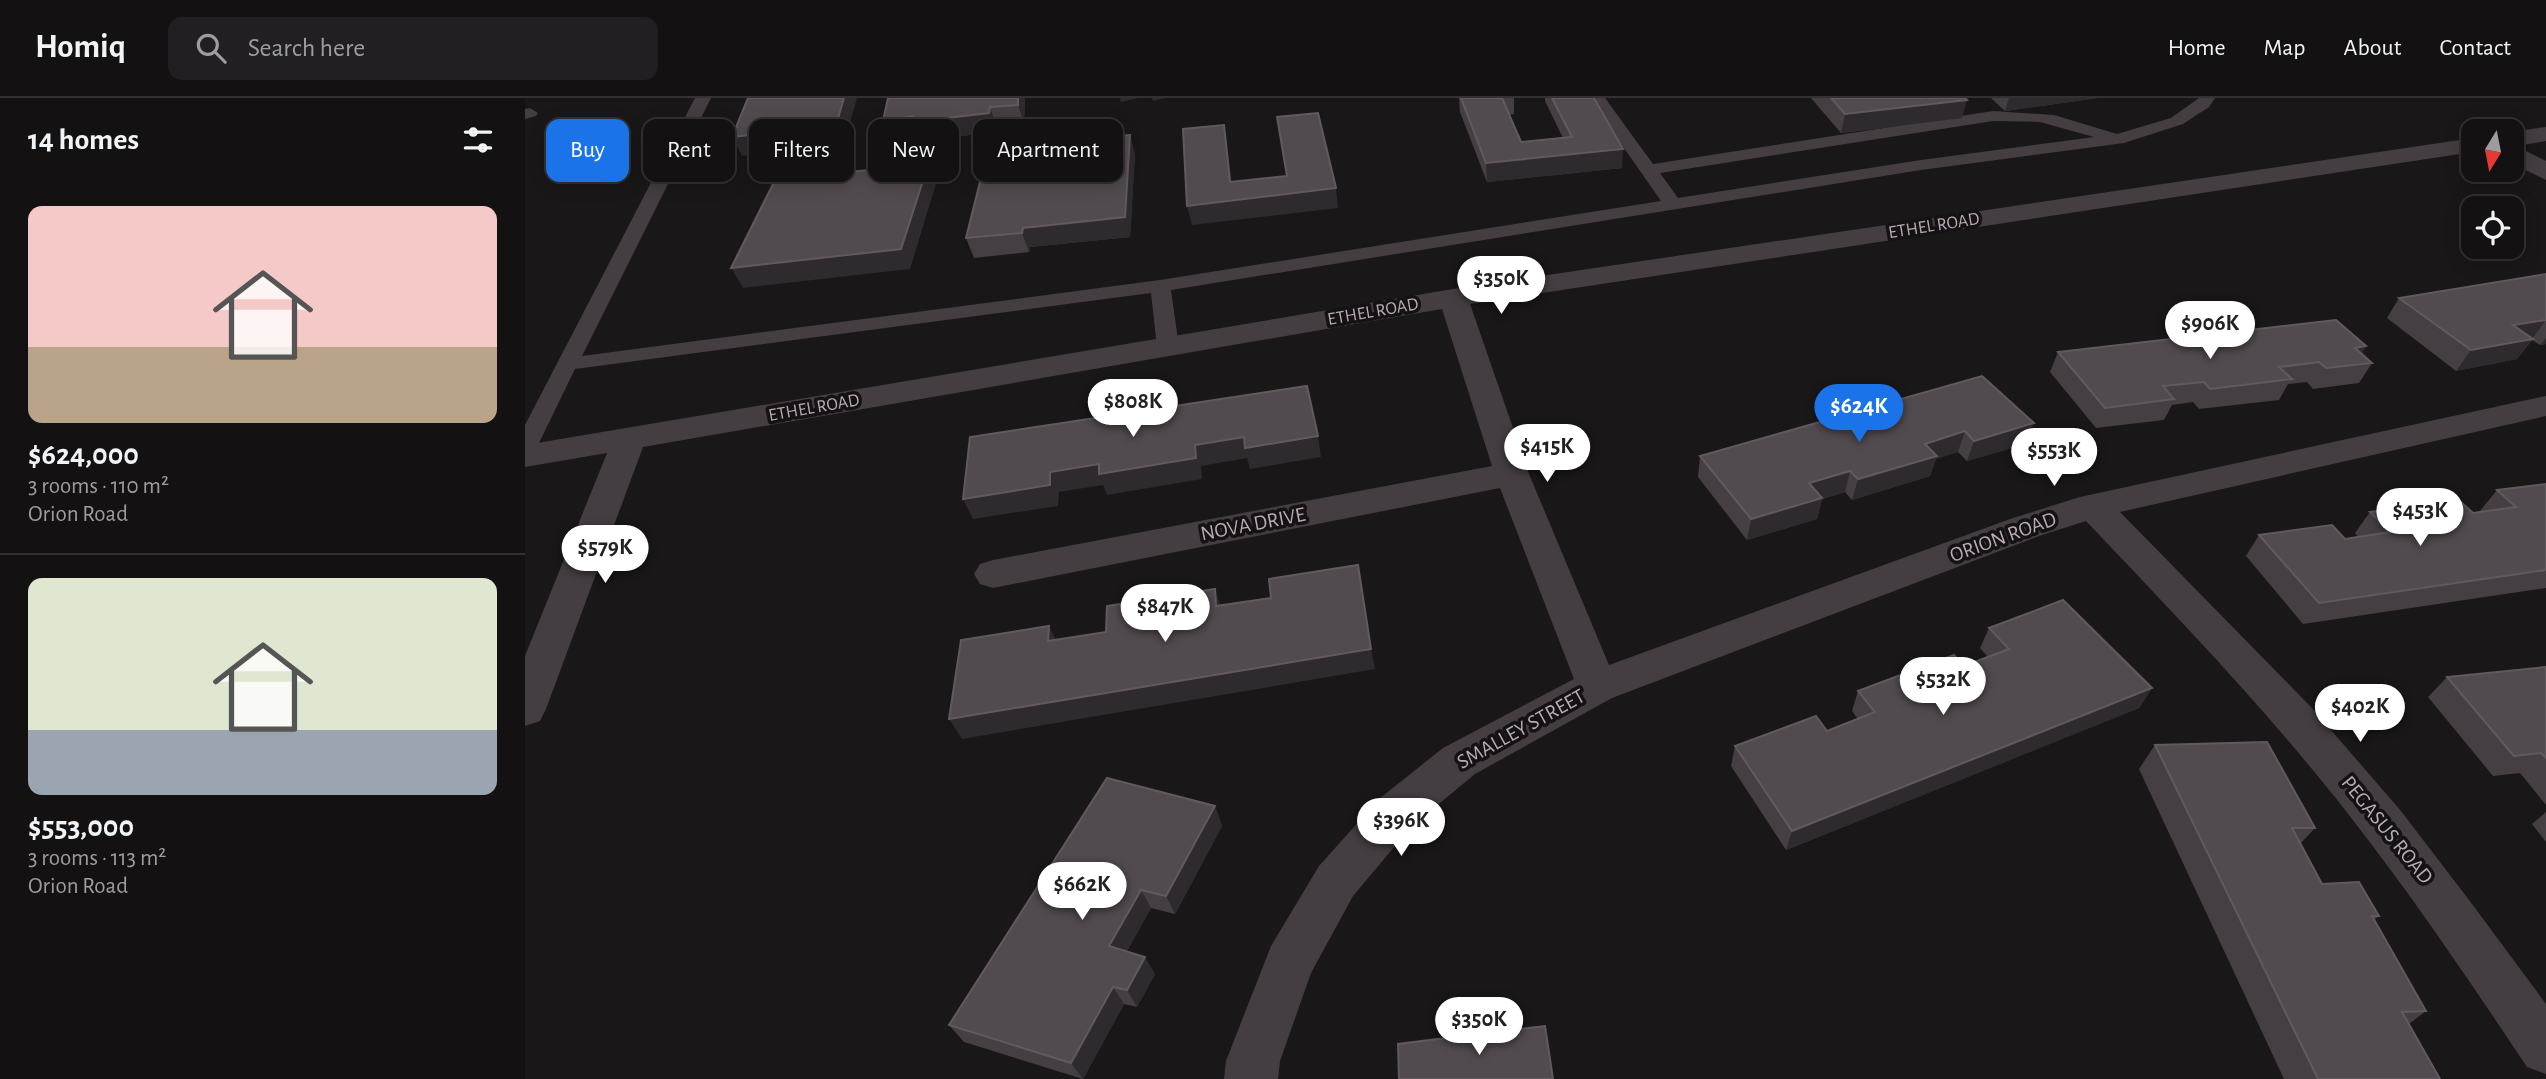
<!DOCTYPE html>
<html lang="en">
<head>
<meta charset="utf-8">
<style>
	:root { --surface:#141113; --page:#211f21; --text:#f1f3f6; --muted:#9d9da0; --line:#333133; --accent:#1a73e8 }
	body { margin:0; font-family:"Alegreya Sans",sans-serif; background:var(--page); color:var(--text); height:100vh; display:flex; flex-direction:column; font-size:26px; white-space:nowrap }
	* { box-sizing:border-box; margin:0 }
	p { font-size:23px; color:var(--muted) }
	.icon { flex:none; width:38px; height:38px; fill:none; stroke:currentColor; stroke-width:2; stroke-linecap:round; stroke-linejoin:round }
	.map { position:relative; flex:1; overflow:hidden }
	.details { display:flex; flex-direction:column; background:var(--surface); width:525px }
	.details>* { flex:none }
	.banner { position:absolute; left:21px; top:21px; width:665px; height:63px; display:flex; gap:14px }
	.needle { width:46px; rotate:190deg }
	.buttons { position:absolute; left:1936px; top:21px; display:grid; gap:14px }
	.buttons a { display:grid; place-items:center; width:63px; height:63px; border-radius:14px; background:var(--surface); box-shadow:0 4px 18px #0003,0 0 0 2px var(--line); font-size:35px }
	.price { position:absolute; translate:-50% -60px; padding:0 16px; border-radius:24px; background:#fff; color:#222; font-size:23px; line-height:46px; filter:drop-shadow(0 2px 4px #0008) }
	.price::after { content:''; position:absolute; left:50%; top:42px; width:21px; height:16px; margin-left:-10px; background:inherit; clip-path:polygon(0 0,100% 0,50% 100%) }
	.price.selected { background:var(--accent); color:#fff }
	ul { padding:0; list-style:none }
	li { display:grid; align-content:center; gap:14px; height:371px; padding:0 28px }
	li+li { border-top:2px solid var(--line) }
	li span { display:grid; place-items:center; height:217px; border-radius:14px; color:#555 }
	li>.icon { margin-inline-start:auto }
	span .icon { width:126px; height:126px; fill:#fffc; stroke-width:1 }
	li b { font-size:30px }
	h2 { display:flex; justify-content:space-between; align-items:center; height:84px; padding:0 28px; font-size:30px }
	.chip { padding:0 24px; border-radius:14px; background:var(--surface); box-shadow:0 4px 18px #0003,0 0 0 2px var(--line); font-size:24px; line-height:63px }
	.chip.selected { background:var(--accent); color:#fff }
	header { display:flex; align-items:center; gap:42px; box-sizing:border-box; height:98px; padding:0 35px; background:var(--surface); border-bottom:2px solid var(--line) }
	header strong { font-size:33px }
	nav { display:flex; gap:38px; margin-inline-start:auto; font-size:24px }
	.search { width:490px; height:63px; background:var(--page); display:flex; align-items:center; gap:18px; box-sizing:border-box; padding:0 24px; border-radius:14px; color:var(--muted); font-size:26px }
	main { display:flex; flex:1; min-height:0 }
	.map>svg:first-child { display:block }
</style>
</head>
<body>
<header>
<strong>Homiq</strong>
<div class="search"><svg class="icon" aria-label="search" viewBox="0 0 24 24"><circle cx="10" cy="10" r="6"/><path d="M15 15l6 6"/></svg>Search here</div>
<nav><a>Home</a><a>Map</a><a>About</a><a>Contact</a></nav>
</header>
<main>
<section class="details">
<h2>14 homes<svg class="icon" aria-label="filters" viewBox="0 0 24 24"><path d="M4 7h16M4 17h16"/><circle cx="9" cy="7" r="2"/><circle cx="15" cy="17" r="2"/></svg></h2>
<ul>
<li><span style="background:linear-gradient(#f6c9c9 65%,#b9a48a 0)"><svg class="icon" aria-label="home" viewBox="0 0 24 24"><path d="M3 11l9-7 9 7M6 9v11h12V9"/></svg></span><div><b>$624,000</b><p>3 rooms · 110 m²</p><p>Orion Road</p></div></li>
<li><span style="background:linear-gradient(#dfe7d0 70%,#9aa5b1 0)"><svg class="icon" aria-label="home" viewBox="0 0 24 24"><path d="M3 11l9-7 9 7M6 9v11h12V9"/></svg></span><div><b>$553,000</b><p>3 rooms · 113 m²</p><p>Orion Road</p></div></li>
</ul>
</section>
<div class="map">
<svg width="2021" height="981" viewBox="0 0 2021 981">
	<rect width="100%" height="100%" fill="#1a1719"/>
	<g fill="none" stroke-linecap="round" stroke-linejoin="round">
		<g fill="#443d42" fill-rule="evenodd">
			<path d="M170,0h16l-129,258 578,-76 501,-79 -72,-103h16l48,66 340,-53 61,4 63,19 54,-16 28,-20h16l-6,9 -26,17 -59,19 -203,27 -750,120 8,57 -4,4h-14l-4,-4 -6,-54 -576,76 -38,78 -4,5 -8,3v-30zM1468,23l47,1 54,15 -173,23 -243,38 -18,-25z"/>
			<path d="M5,10l8,5 -2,3 -11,3v-10z"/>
		</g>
		<g fill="#443d42" fill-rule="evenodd">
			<path d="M2021,29v14l-30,5 30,15v19l-35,-17v-31z"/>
			<path d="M1948,40v14l-1003,152 59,170 80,191 404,-147 67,-21 466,-101v20l-426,96 192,196 89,103 71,93 74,100v70l-19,-7c-68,-102 -137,-204 -215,-298 -71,-86 -149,-167 -226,-248l-47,15 -427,162 -137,76 -64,53 -58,69 -42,77 -31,88 -2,18h-54l2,-18 45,-115 48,-80 60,-67 64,-51 131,-69 -74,-191 -507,100 -13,-4 -6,-10 6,-10 13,-4 499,-94 -50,-157 -799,138 -97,262 -6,12 -15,5v-70l82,-203 -82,14v-22l928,-156z"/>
		</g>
	</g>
	<g fill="#453f43">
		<path d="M363,0h137l-1,25 -28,2v7l-76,9 -3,-6 -26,4 -8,-18z"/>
		<path d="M934,0h55v16l-5,1 12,27 42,-4 -18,-37v-3h49l28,70 -135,14 -27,-70z"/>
		<path d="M1286,0h154l-3,20 -121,15z"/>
		<path d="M1466,0h107l-93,13z"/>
		<path d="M580,36l1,3 29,17 -5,83 -100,10 -1,5 -55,6 -8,-20 38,-86z"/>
		<path d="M2021,176v70l-6,1 -8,-5 -15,19 -61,12 -69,-53 12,-20z"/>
		<path d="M1841,248l-4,7 10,10 -13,20 -46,6 -6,-7 -19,2 -9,16 -80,9 -6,-7 -21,3 -8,15 -68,8 -46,-56 8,-20z"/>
		<path d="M1457,278l44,68 -59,17 -9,-9 -22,7 -6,17 -78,24 -7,-8 -23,7 -5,20 -70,21 -49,-63 2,-21z"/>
		<path d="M2021,386v104l-243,36 -57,-68 13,-21 86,4 13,-2 -3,-4 15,-21 103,1 8,-1 -1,-1 17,-21z"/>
		<path d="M1464,530l163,60 -13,20 -353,142 -55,-84 4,-20 92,-15 31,-12 -6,-8 6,-20 106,-25 24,-9 -8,-9z"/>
		<path d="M2021,569v138l-26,-32 -27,3 -65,-79 19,-20z"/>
		<path d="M1630,647l160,83 -15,16 22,40 57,32 -5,4 52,91 -17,13 31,55h-156l-145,-310z"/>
		<path d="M690,708l7,20 -47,88 -24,-6 -24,43 28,23 -18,33 -13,-3 -41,75 -119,-37 -15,-17z"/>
		<path d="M2021,714v30l-14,-18z"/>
	</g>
	<g fill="#2e2a2d">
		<path d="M319,0h13l-13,45 -102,13 -10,-19z"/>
		<path d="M493,0h7l-1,25 -6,-18z"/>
		<path d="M595,0h18l-17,4z"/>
		<path d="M627,0h14l-13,3z"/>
		<path d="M1484,0h89l-93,13z"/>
		<path d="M1442,2l-5,18 -121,15 4,-19z"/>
		<path d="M465,9l6,18v7l-76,9 -3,-6 -26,4 -8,-18z"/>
		<path d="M699,27l3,18 7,57 102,-12 2,20 -146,17 -5,-19 43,-24z"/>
		<path d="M605,37l5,19 -5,83 -100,10 -1,5 -7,-19 1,-5z"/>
		<path d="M1098,51l-1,19 -135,14 -1,-19z"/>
		<path d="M403,67l8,19 -26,85 -167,19 -12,-20z"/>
		<path d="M2021,222l-29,39 -61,12 15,-21 42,-25z"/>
		<path d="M2021,240v6l-6,1z"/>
		<path d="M1841,248l-11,19v-17z"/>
		<path d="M1509,325l-8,21 -59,17 7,-20z"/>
		<path d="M1440,333l-7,21 -22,7 -6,17 -78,24 6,-21 67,-35z"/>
		<path d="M793,338l3,21 -71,12 -3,-11 -46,8 1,13 -95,16 -4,-10 -44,7 -1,14 -85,13 -10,-20 87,-27 145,-27 49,-8z"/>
		<path d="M1325,373l-5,21 -23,7 -5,20 -70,21 4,-21 58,-36z"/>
		<path d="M690,491l7,21 -6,-4z"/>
		<path d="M524,528l10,20 -11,-5z"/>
		<path d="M846,551l4,20 -413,70 -13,-20z"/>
		<path d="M1627,590l-13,20 -353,142 6,-19z"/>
		<path d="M690,708l7,20 -47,88 -9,-18z"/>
		<path d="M616,792l10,18 -31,56 -11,-18z"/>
		<path d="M620,859l10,17 -18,33 -10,-17z"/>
		<path d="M588,889l11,17 -41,75 -12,-16z"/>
	</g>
	<g fill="#514a4f" stroke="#625960" stroke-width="2">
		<path d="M223,0h96l-8,27 -104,12z"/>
		<path d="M363,0h130v7l-28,2 -1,6 -77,9 1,-6 -30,5z"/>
		<path d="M936,0h41l19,44 51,-5 -20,-39h42l29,51 -137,14z"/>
		<path d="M1306,0h134l2,2 -122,14z"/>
		<path d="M793,15l18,75 -149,18 -4,-77 41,-4 6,57 57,-6 -10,-59z"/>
		<path d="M580,36l-1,3 26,-2 -5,82 -102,11 -1,5 -56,5 21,-84 17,-2 3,-9z"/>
		<path d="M403,67l-27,84 -170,19 45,-90z"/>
		<path d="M2021,176v46l-33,5 20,14 -62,11 -72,-52z"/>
		<path d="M1811,222l30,26 -11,2 17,15 -46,5 -7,-6 -40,5 13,12 -82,10 -6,-7 -41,4 11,13 -69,9 -47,-56z"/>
		<path d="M1457,278l52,47 -60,18 -9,-10 -40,13 12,12 -79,23 -8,-8 -41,12 13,15 -71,21 -51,-63z"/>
		<path d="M782,288l11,50 -73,12 -1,-11 -49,8 1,13 -97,16v-10l-49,8v13l-87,14 7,-62z"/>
		<path d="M2021,386v86l-227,33 -60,-68 73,-10 13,14 45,-7 -20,-20 89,-12 14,13 43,-6 -19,-17z"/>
		<path d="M833,467l13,84 -422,70 12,-79 88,-14 -1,15 58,-9 1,-26 108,-17 1,17 55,-8 -2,-19z"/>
		<path d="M1538,502l89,88 -360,143 -57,-85 81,-30 11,15 48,-19 -17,-21 96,-36 10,11 45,-17 -20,-21z"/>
		<path d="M2021,569v91l-5,-5 -27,3 -67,-79z"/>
		<path d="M1742,644l48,86h-23l30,56 37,-2 20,34h-7l54,95 -24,1 38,67h-122l-163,-334z"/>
		<path d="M582,680l108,28 -49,90 -25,-6 -32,56 36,11 -18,33 -14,-3 -42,76 -122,-38z"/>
		<path d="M1020,928l8,53h-154l-1,-35z"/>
	</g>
	<g text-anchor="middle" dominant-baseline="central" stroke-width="7" stroke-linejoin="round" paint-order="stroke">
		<g font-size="18" fill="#baa9b7" stroke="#151214">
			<text transform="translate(1409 128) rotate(-9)">ETHEL ROAD</text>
			<text transform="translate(848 214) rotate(-10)">ETHEL ROAD</text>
			<text transform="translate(289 310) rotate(-10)">ETHEL ROAD</text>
		</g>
		<g font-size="21" fill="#baa9b7" stroke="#151214">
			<text transform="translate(728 426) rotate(-11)">NOVA DRIVE</text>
			<text transform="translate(1478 439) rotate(-20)">ORION ROAD</text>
			<text transform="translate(996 631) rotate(-29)">SMALLEY STREET</text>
			<text transform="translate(1862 732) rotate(51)">PEGASUS ROAD</text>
		</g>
	</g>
</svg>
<div class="buttons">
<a><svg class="needle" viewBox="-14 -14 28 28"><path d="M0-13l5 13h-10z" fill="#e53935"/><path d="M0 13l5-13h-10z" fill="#9d9da0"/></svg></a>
<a><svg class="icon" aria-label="locate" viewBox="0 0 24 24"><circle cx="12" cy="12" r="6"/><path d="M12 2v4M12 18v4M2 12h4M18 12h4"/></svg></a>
</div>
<b class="price" style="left:976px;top:218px">$350K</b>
<b class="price" style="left:1685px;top:263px">$906K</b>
<b class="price" style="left:608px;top:341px">$808K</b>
<b class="price selected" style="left:1334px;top:346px">$624K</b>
<b class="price" style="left:1022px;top:386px">$415K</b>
<b class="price" style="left:1529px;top:390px">$553K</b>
<b class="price" style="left:1895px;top:450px">$453K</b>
<b class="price" style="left:80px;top:487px">$579K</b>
<b class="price" style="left:640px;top:546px">$847K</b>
<b class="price" style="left:1418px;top:619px">$532K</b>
<b class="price" style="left:1835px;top:646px">$402K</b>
<b class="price" style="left:876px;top:760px">$396K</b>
<b class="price" style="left:557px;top:824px">$662K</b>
<b class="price" style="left:954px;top:959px">$350K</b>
<div class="banner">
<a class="chip selected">Buy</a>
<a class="chip">Rent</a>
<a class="chip">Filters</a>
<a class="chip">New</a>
<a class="chip">Apartment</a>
</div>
</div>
</main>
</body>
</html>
